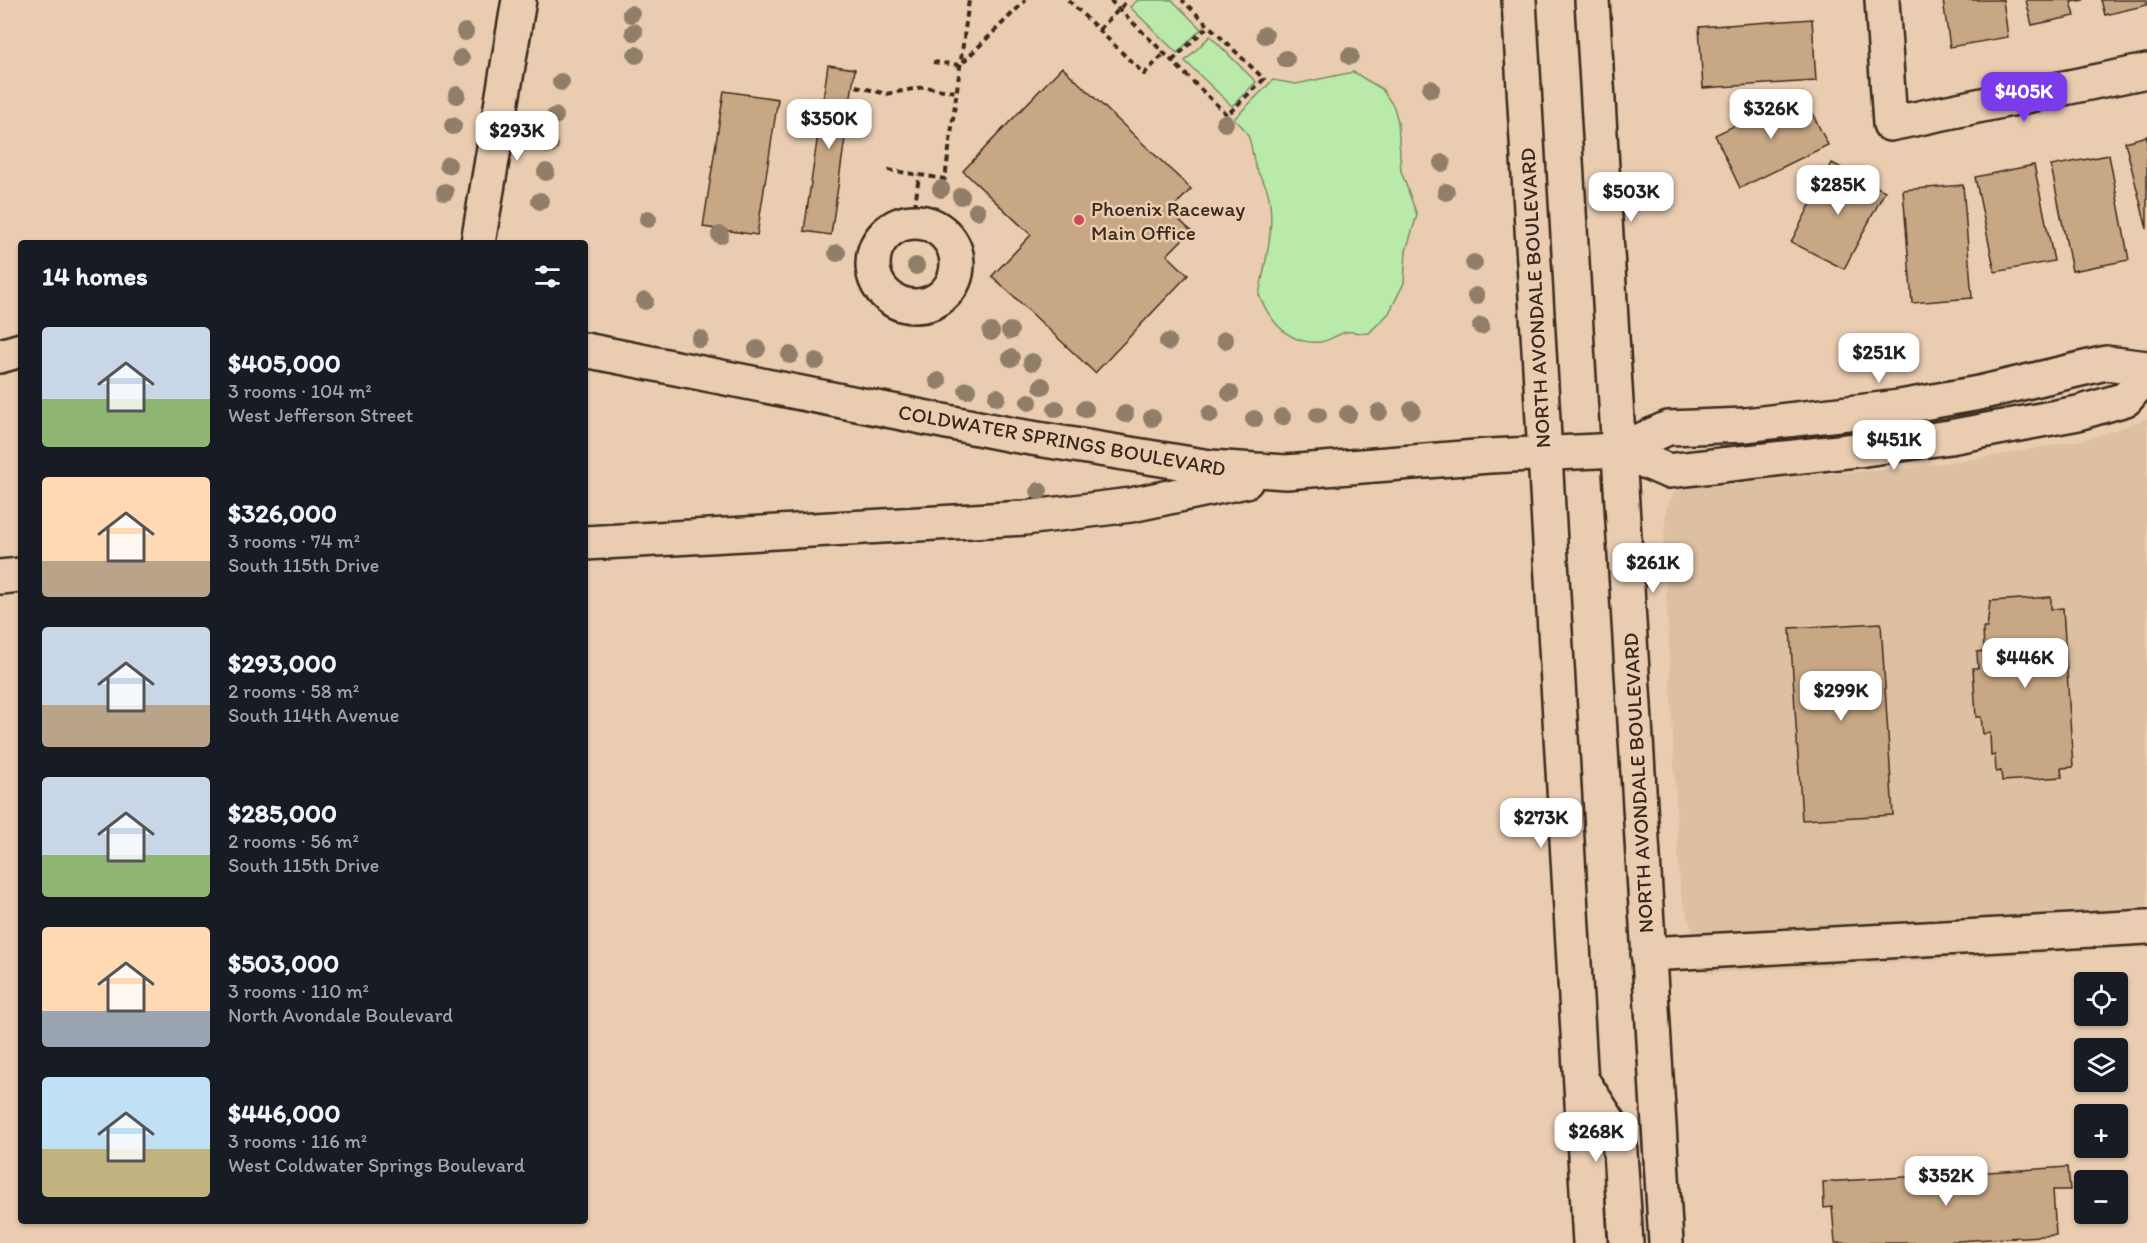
<!DOCTYPE html>
<html lang="en">
<head>
<meta charset="utf-8">
<style>
	:root { --surface:#171b24; --page:#20242c; --text:#f1f3f6; --muted:#9ea1a6; --accent:#7c3aed }
	body { margin:0; font-family:Itim,sans-serif; background:var(--page); color:var(--text); height:100vh; display:flex; flex-direction:column; font-size:22px; white-space:nowrap }
	* { box-sizing:border-box; margin:0 }
	p { font-size:20px; color:var(--muted) }
	.icon { flex:none; width:33px; height:33px; fill:none; stroke:currentColor; stroke-width:2; stroke-linecap:round; stroke-linejoin:round }
	.map { position:relative; flex:1; overflow:hidden }
	.panel { position:absolute; left:18px; top:240px; width:570px; height:984px; display:flex; flex-direction:column; background:var(--surface); border-radius:6px; box-shadow:0 2px 4px #0004 }
	.panel>* { flex:none }
	.fabs { position:absolute; left:2074px; top:972px; display:grid; gap:12px }
	.fabs a { display:grid; place-items:center; width:54px; height:54px; border-radius:6px; background:var(--surface); box-shadow:0 2px 4px #0004; font-size:30px }
	.price { position:absolute; translate:-50% -51px; padding:0 14px; border-radius:12px; background:#fff; color:#222; font-size:20px; line-height:39px; filter:drop-shadow(0 2px 3px #0008) }
	.price::after { content:''; position:absolute; left:50%; top:36px; width:18px; height:14px; margin-left:-9px; background:inherit; clip-path:polygon(0 0,100% 0,50% 100%) }
	.price.current { background:var(--accent); color:#fff }
	ul { padding:0; list-style:none }
	li { display:flex; align-items:center; gap:18px; height:150px; padding:0 24px }
	li span { display:grid; place-items:center; flex:none; width:168px; height:120px; border-radius:6px; color:#555 }
	li>.icon { margin-inline-start:auto }
	span .icon { width:72px; height:72px; fill:#fffc; stroke-width:1 }
	li b { font-size:26px }
	h2 { display:flex; justify-content:space-between; align-items:center; height:72px; padding:0 24px; font-size:26px }
	.map>svg:first-child { display:block }
</style>
</head>
<body>
<div class="map">
<svg width="2147" height="1243" viewBox="0 0 2147 1243">
	<rect width="100%" height="100%" fill="#eacdb1"/>
	<filter id="ink" filterUnits="userSpaceOnUse"><feTurbulence type="fractalNoise" baseFrequency=".0167" numOctaves="2"/><feDisplacementMap in="SourceGraphic" scale="12" xChannelSelector="R" yChannelSelector="G"/><feConvolveMatrix kernelMatrix="1 2 1 2 8 2 1 2 1" color-interpolation-filters="sRGB"/></filter>
	<g filter="url(#ink)">
		<path fill="#ddbfa1" d="M2147,419v528l-441,26 -26,-81 -16,-350 2,-33 8,-17 23,-9 210,-15 82,-11 102,-19z"/>
		<g fill="#b9eaa9" stroke="#7a8a64" stroke-width="1.5">
			<path d="M1138,0h34l29,29 -24,24 -47,-46z"/>
			<path d="M1210,36l46,46 -24,24 -47,-45z"/>
			<path d="M1353,72l29,17 12,18 4,15 3,49 16,44 -11,36 -2,32 -15,30 -20,20c-7,1 -16,-2 -23,-1 -9,2 -16,9 -26,10 -32,3 -50,-21 -61,-47 6,-33 18,-72 8,-106 -3,-7 -8,-14 -11,-21 -7,-21 -1,-32 -22,-49l39,-39 23,4z"/>
		</g>
		<g fill="#c8a784" stroke="#3b2a1e" stroke-width="1.5">
			<path d="M1943,0h60l5,37 -58,10z"/>
			<path d="M2026,0h58l-13,2 4,14 -43,9z"/>
			<path d="M2101,0h46v5l-42,10z"/>
			<path d="M1812,19l4,62 -113,7 -4,-61z"/>
			<path d="M828,65l27,4 -24,166 -27,-4z"/>
			<path d="M1062,67l129,122 -21,22 21,20 -24,24 21,20 -93,98 -103,-97 39,-41 -68,-64z"/>
			<path d="M724,91l54,8 -21,136 -54,-8z"/>
			<path d="M1802,93l26,52 -88,43 -25,-53z"/>
			<path d="M2147,136v93l-22,-87z"/>
			<path d="M2109,155l20,105 -57,11 -21,-105z"/>
			<path d="M1832,163l53,28 -41,78 -53,-27z"/>
			<path d="M2034,165l20,96 -59,11 -20,-95z"/>
			<path d="M1963,185l9,113 -60,5 -9,-113z"/>
			<path d="M2051,597v12l12,-1 10,159 -12,1 1,9 -60,4 -1,-10 -5,1 -1,-17 -4,1 -1,-23 -7,1 -2,-17h-5l-3,-49h5l-1,-16 7,-1 -1,-23h4l3,-27z"/>
			<path d="M1881,623l12,192 -91,5 -12,-192z"/>
			<path d="M2068,1167l2,23h-17l3,45 -132,8h-89l-3,-36 -8,1 -1,-26z"/>
		</g>
		<g fill="none" stroke-linecap="round" stroke-linejoin="round">
			<g stroke="#3b2a1e" stroke-width="38">
				<g id="minor">
					<path d="M1882,0l8,124 257,-53"/>
					<circle cx="915" cy="264" r="42"/>
					<path d="M478,243l41,-243"/>
					<path d="M585,350l428,85 197,32 76,5 203,-16 130,-6 49,-22 77,-3 155,-18 79,-14 127,-30 41,5"/>
					<path d="M0,356l21,-6"/>
					<path d="M1619,450l49,21 197,-22 85,-12 128,-24 48,-14 21,-25"/>
					<path d="M585,543l440,-25 106,-13 115,-24"/>
					<path d="M0,577l21,-2"/>
					<path d="M1648,954l499,-27"/>
				</g>
			</g>
			<g stroke="#3b2a1e" stroke-width="38">
				<g id="major">
					<path d="M1519,0l71,1243"/>
					<path d="M1592,0l74,1243"/>
					<path d="M1581,1079l38,58 7,106"/>
				</g>
			</g>
			<g stroke="#3b2a1e" stroke-width="4" stroke-dasharray="6 4.5" stroke-linecap="butt">
				<path d="M1068,0l76,74 20,-20"/>
				<path d="M1110,0l117,115 37,-36 -82,-79"/>
				<path d="M1099,30l29,-30"/>
				<path d="M1172,61l37,-36"/>
				<path d="M933,62l27,3 66,-65"/>
				<path d="M856,86l30,8 38,-7 32,5"/>
				<path d="M888,170l57,9 24,-179"/>
				<path d="M915,207l4,-32"/>
			</g>
			<use href="#minor" stroke="#eacdb1" stroke-width="33"/>
			<use href="#major" stroke="#eacdb1" stroke-width="33"/>
		</g>
		<g fill="#917e68">
			<circle cx="631" cy="14" r="9"/>
			<circle cx="465" cy="32" r="9"/>
			<circle cx="634" cy="32" r="9"/>
			<circle cx="1265" cy="35" r="9"/>
			<circle cx="636" cy="55" r="9"/>
			<circle cx="1350" cy="56" r="9"/>
			<circle cx="461" cy="58" r="9"/>
			<circle cx="1286" cy="59" r="9"/>
			<circle cx="561" cy="82" r="9"/>
			<circle cx="1431" cy="89" r="9"/>
			<circle cx="457" cy="95" r="9"/>
			<circle cx="555" cy="116" r="9"/>
			<circle cx="1225" cy="123" r="9"/>
			<circle cx="453" cy="126" r="9"/>
			<circle cx="550" cy="145" r="9"/>
			<circle cx="1442" cy="163" r="9"/>
			<circle cx="448" cy="165" r="9"/>
			<circle cx="546" cy="172" r="9"/>
			<circle cx="941" cy="189" r="9"/>
			<circle cx="445" cy="192" r="9"/>
			<circle cx="1446" cy="192" r="9"/>
			<circle cx="961" cy="196" r="9"/>
			<circle cx="540" cy="201" r="9"/>
			<circle cx="977" cy="211" r="9"/>
			<circle cx="648" cy="219" r="9"/>
			<circle cx="720" cy="235" r="9"/>
			<circle cx="837" cy="253" r="9"/>
			<circle cx="1474" cy="263" r="9"/>
			<circle cx="916" cy="266" r="9"/>
			<circle cx="1476" cy="296" r="9"/>
			<circle cx="645" cy="301" r="9"/>
			<circle cx="1481" cy="326" r="9"/>
			<circle cx="1010" cy="331" r="9"/>
			<circle cx="991" cy="332" r="9"/>
			<circle cx="700" cy="339" r="9"/>
			<circle cx="1225" cy="340" r="9"/>
			<circle cx="1168" cy="342" r="9"/>
			<circle cx="757" cy="349" r="9"/>
			<circle cx="790" cy="355" r="9"/>
			<circle cx="1011" cy="358" r="9"/>
			<circle cx="816" cy="361" r="9"/>
			<circle cx="1032" cy="362" r="9"/>
			<circle cx="938" cy="381" r="9"/>
			<circle cx="1042" cy="386" r="9"/>
			<circle cx="967" cy="390" r="9"/>
			<circle cx="1230" cy="393" r="9"/>
			<circle cx="997" cy="397" r="9"/>
			<circle cx="1029" cy="402" r="9"/>
			<circle cx="1056" cy="409" r="9"/>
			<circle cx="1085" cy="409" r="9"/>
			<circle cx="1412" cy="410" r="9"/>
			<circle cx="1379" cy="412" r="9"/>
			<circle cx="1125" cy="414" r="9"/>
			<circle cx="1210" cy="414" r="9"/>
			<circle cx="1348" cy="414" r="9"/>
			<circle cx="1318" cy="415" r="9"/>
			<circle cx="1282" cy="417" r="9"/>
			<circle cx="1152" cy="418" r="9"/>
			<circle cx="1254" cy="419" r="9"/>
			<circle cx="1039" cy="491" r="9"/>
		</g>
	</g>
	<circle fill="#d1495b" stroke="#eacdb1" stroke-width="2" cx="1079" cy="220" r="6"/>
	<g text-anchor="middle" dominant-baseline="central" stroke-width="5" stroke-linejoin="round" paint-order="stroke">
		<g font-size="21" fill="#3b2a1e" stroke="#eacdb1" text-anchor="start">
			<text x="1091" y="208">Phoenix Raceway<tspan x="1091" dy="24">Main Office</tspan></text>
		</g>
		<g font-size="21" fill="#3b2a1e" stroke="#eacdb1">
			<text transform="translate(1535 298) rotate(-93)">NORTH AVONDALE BOULEVARD</text>
			<text transform="translate(1062 440) rotate(10)">COLDWATER SPRINGS BOULEVARD</text>
			<text transform="translate(1638 783) rotate(-93)">NORTH AVONDALE BOULEVARD</text>
		</g>
	</g>
</svg>
<div class="fabs">
<a><svg class="icon" aria-label="locate" viewBox="0 0 24 24"><circle cx="12" cy="12" r="6"/><path d="M12 2v4M12 18v4M2 12h4M18 12h4"/></svg></a>
<a><svg class="icon" aria-label="layers" viewBox="0 0 24 24"><path d="M12 4l9 5-9 5-9-5zM3 14l9 5 9-5"/></svg></a>
<a>+</a>
<a>−</a>
</div>
<b class="price current" style="left:2024px;top:123px">$405K</b>
<b class="price" style="left:1771px;top:140px">$326K</b>
<b class="price" style="left:829px;top:150px">$350K</b>
<b class="price" style="left:517px;top:162px">$293K</b>
<b class="price" style="left:1838px;top:216px">$285K</b>
<b class="price" style="left:1631px;top:223px">$503K</b>
<b class="price" style="left:1879px;top:384px">$251K</b>
<b class="price" style="left:1894px;top:471px">$451K</b>
<b class="price" style="left:1653px;top:594px">$261K</b>
<b class="price" style="left:2025px;top:689px">$446K</b>
<b class="price" style="left:1841px;top:722px">$299K</b>
<b class="price" style="left:1541px;top:849px">$273K</b>
<b class="price" style="left:1596px;top:1163px">$268K</b>
<b class="price" style="left:1946px;top:1207px">$352K</b>
<section class="panel">
<h2>14 homes<svg class="icon" aria-label="filters" viewBox="0 0 24 24"><path d="M4 7h16M4 17h16"/><circle cx="9" cy="7" r="2"/><circle cx="15" cy="17" r="2"/></svg></h2>
<ul>
<li><span style="background:linear-gradient(#c9d6e8 60%,#8fb573 0)"><svg class="icon" aria-label="home" viewBox="0 0 24 24"><path d="M3 11l9-7 9 7M6 9v11h12V9"/></svg></span><div><b>$405,000</b><p>3 rooms · 104 m²</p><p>West Jefferson Street</p></div></li>
<li><span style="background:linear-gradient(#ffd9b3 70%,#b9a48a 0)"><svg class="icon" aria-label="home" viewBox="0 0 24 24"><path d="M3 11l9-7 9 7M6 9v11h12V9"/></svg></span><div><b>$326,000</b><p>3 rooms · 74 m²</p><p>South 115th Drive</p></div></li>
<li><span style="background:linear-gradient(#c9d6e8 65%,#b9a48a 0)"><svg class="icon" aria-label="home" viewBox="0 0 24 24"><path d="M3 11l9-7 9 7M6 9v11h12V9"/></svg></span><div><b>$293,000</b><p>2 rooms · 58 m²</p><p>South 114th Avenue</p></div></li>
<li><span style="background:linear-gradient(#c9d6e8 65%,#8fb573 0)"><svg class="icon" aria-label="home" viewBox="0 0 24 24"><path d="M3 11l9-7 9 7M6 9v11h12V9"/></svg></span><div><b>$285,000</b><p>2 rooms · 56 m²</p><p>South 115th Drive</p></div></li>
<li><span style="background:linear-gradient(#ffd9b3 70%,#9aa5b1 0)"><svg class="icon" aria-label="home" viewBox="0 0 24 24"><path d="M3 11l9-7 9 7M6 9v11h12V9"/></svg></span><div><b>$503,000</b><p>3 rooms · 110 m²</p><p>North Avondale Boulevard</p></div></li>
<li><span style="background:linear-gradient(#bfe0f5 60%,#c2b280 0)"><svg class="icon" aria-label="home" viewBox="0 0 24 24"><path d="M3 11l9-7 9 7M6 9v11h12V9"/></svg></span><div><b>$446,000</b><p>3 rooms · 116 m²</p><p>West Coldwater Springs Boulevard</p></div></li>
</ul>
</section>
</div>
</body>
</html>
